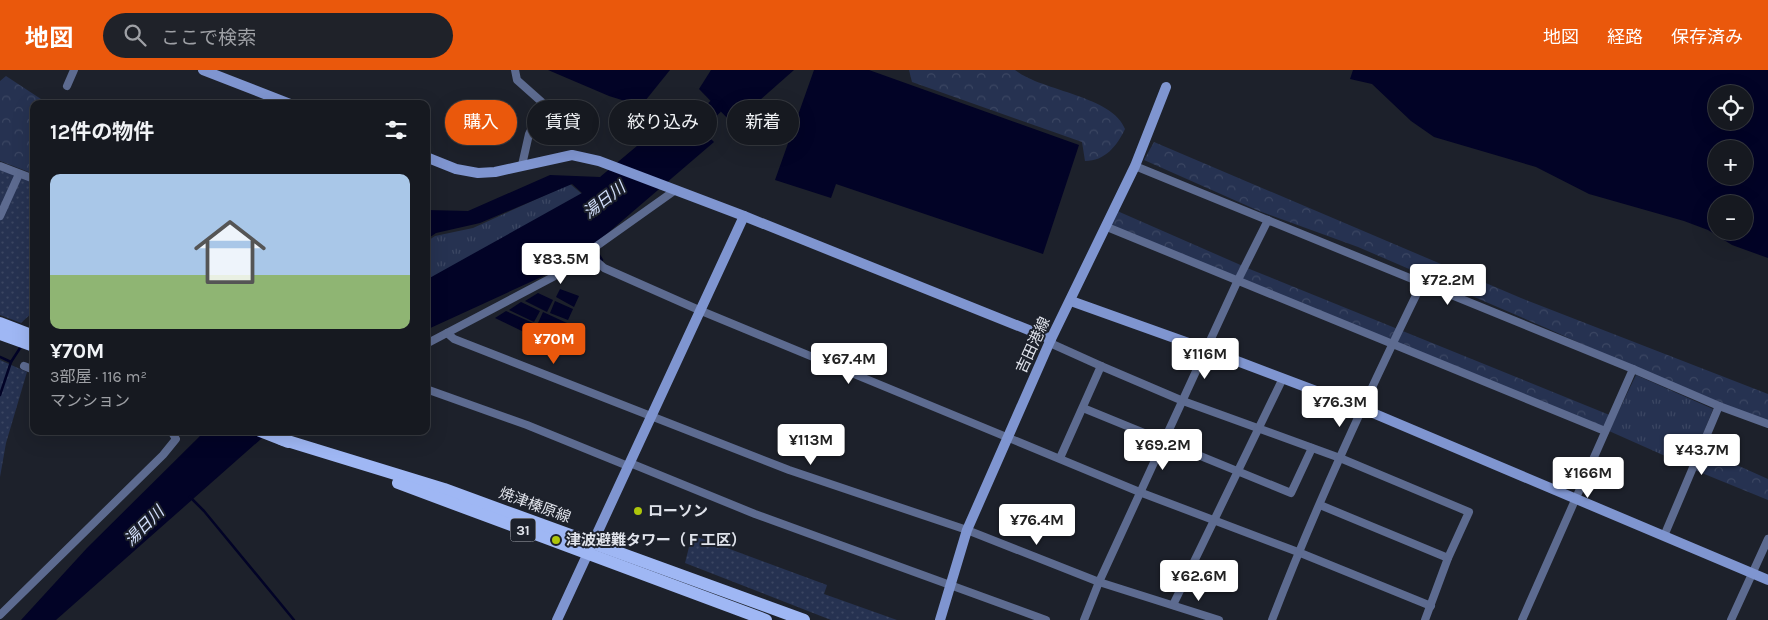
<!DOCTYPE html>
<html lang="ja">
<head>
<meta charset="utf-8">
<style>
	:root { --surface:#161920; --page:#1f2229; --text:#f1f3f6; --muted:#9ea0a5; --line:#35383e; --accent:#ea580c }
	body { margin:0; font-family:Karla,"Noto Sans JP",sans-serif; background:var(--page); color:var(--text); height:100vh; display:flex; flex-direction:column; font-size:19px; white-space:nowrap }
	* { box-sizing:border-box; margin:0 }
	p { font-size:16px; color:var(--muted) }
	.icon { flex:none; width:28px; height:28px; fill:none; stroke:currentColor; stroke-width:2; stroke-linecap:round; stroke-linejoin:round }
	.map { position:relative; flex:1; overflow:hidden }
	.sheet { position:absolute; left:30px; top:30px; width:400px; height:335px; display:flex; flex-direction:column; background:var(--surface); border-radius:10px; box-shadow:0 5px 20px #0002,0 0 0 1px var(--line) }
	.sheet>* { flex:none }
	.hud { position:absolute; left:445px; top:30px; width:475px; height:45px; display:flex; gap:10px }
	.fabs { position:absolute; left:1708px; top:15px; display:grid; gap:10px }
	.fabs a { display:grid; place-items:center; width:45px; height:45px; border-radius:50%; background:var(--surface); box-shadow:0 5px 20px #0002,0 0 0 1px var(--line); font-size:25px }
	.price { position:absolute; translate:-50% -42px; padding:0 11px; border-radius:5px; background:#fff; color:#222; font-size:16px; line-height:32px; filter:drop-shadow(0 1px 2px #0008) }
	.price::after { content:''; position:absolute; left:50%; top:30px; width:15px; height:11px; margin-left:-8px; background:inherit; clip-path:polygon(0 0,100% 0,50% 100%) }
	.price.active { background:var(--accent); color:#fff }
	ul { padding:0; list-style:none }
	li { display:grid; align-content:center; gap:10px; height:265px; padding:0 20px }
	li+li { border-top:1px solid var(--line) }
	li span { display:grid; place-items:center; height:155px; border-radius:10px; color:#555 }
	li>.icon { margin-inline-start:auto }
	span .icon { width:90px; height:90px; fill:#fffc; stroke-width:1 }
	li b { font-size:21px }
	h2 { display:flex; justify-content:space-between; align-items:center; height:60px; padding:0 20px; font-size:21px }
	.tag { padding:0 18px; border-radius:22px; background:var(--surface); box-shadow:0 5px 20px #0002,0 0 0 1px var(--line); font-size:18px; line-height:45px }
	.tag.active { background:var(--accent); color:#fff }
	header { display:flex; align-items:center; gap:30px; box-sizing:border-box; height:70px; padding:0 25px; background:var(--accent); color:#fff }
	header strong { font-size:24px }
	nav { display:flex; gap:28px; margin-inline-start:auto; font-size:18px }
	.search { width:350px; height:45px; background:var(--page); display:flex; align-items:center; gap:12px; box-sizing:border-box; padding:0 18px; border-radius:28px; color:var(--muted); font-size:19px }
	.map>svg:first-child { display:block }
</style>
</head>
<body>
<header>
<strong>地図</strong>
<div class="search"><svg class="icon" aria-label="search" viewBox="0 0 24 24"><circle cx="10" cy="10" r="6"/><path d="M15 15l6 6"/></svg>ここで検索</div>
<nav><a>地図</a><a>経路</a><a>保存済み</a></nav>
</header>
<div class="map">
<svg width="1768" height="550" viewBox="0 0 1768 550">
	<defs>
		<pattern id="grass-dots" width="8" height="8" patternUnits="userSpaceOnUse" patternTransform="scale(1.25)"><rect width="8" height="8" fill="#263251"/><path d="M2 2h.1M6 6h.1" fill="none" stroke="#3b4662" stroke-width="1.8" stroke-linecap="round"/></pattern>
		<pattern id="forest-crowns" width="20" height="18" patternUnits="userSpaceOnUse" patternTransform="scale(1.25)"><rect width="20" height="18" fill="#263251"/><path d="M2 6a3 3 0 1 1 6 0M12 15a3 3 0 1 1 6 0" fill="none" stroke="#3b4662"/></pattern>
		<pattern id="park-tufts" width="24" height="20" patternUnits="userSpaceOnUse" patternTransform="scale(1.25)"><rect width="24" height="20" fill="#263251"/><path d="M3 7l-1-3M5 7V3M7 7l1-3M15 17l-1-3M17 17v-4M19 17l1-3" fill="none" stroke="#3b4662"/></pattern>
	</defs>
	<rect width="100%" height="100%" fill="#1d212b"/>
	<g fill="url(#grass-dots)">
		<path d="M0,99l34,11v131l-13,12 -21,-8z"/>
		<path d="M0,290l27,12 -21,71 -6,34z"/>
		<path d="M692,465l135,50 -3,9 73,26h-66l-146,-57z"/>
	</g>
	<g fill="url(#forest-crowns)">
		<path d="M909,0h106c26,21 98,26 110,59 -8,17 -20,32 -40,32l-3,-19 -170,-60z"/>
		<path d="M6,6l41,27 -13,1v70l-34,-13v-80z"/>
		<path d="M1154,72l367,156 247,96v30l-49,-18 -166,-75 -195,-84 -99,-36 -115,-51z"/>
		<path d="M1115,140l137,60 360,146 -7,15 -498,-204z"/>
		<path d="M1701,379l67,30v21l-76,-31z"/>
	</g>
	<g fill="url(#park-tufts)">
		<path d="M570,114l12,10 -156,88v-40l9,-6 38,-8z"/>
		<path d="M1636,305l77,34 -23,58 -81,-36z"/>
	</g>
	<g fill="#020326" fill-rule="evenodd">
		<path d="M548,0h122l-29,36 -32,-10z"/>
		<path d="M711,0h83l-61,54 -34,-35z"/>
		<path d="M814,0h55l210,75 -36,109 -207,-70 -5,14 -56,-18z"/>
		<path d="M1353,0h415v188l-36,-13 -24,-15 -24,-9 -95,-27 -53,-27 -102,-30 -23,-16 -39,-37 -22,-5zM1716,24h28v27h-28zM1716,79h28v27h-28zM1716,134h28v27h-28z"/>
		<path d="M681,39l33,33 -140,120 -148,68v-50l156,-87 -10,-9 -92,39 -44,10 -10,7v-30l42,1 82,-36 50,2z"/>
		<path d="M560,219l19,7 -5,11 -18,-10z"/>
		<path d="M538,223l15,7 -6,12 -22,-11z"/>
		<path d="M555,231l18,8 -5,11 -18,-7z"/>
		<path d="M521,232l19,9 -6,11 -25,-12z"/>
		<path d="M506,241l27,12 -5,11 -33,-16z"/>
		<path d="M543,242l24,11 -5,11 -24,-11z"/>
		<path d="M537,256l24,10 -5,10 -23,-11z"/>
		<path d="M205,361h65l-214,189h-35l66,-72z"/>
	</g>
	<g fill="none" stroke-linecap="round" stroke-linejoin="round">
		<g stroke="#020326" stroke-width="2.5">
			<path d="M597,182l5,8"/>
			<path d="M0,287l11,5"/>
			<path d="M0,325l11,-33 11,-17"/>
			<path d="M190,427l14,14 90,109"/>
		</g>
		<path stroke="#020326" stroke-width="15" d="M683,67l32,-30"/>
		<g stroke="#5d6b90" stroke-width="8">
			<path d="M515,0l2,10 27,24 -15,30 -7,31"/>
			<path d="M67,16l7,-16"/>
			<path d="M0,96l34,13"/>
			<path d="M1135,96l498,203 86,37 49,18"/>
			<path d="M0,146l19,-42"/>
			<path d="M1107,157l498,204"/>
			<path d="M587,183l17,15 95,42 443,183 156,59 133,54"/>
			<path d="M447,263l7,6 335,131 178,60 132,52 120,38"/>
			<path d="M1050,273l51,23"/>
			<path d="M426,274l127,-67 121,-86"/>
			<path d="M24,296l10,4"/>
			<path d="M426,319l101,36 101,41"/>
			<path d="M1083,338l208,85 21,-45"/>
			<path d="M1060,388l41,-92 82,35 157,57 129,54 -21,46 -23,62"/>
			<path d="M630,393l125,51 291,106"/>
			<path d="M1320,435l128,53"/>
			<path d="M1664,466l55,-130"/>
			<path d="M1173,535l110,-227"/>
			<path d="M0,545l163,-160 13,-16 -5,-8"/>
			<path d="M1084,550l15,-38 139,-302 30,-60"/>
			<path d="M1272,550c44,-115 96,-226 150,-337"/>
			<path d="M1522,550l111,-251"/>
			<path d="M1731,550l37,-81"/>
		</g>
		<g stroke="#7f95d0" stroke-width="10">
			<path d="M203,0l87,34"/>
			<path d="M426,87l30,12 22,4 17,-1 77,-17 27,6 145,55 307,123"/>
			<path d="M1071,231l137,49 153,58 407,172"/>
			<path d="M557,550l187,-404"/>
			<path d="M940,550l27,-90 84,-191 84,-173 31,-79"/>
		</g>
		<g stroke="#9fb7f4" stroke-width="12">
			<path d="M0,253l34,13"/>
			<path d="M0,264l34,12"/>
			<path d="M260,361l28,11"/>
			<path d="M281,369l163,50 360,131"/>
			<path d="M398,413l368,137"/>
		</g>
	</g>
	<g fill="#aec60b" stroke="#1d212b" stroke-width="2">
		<circle cx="638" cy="441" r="5"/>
		<circle cx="556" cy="470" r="5"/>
	</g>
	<g text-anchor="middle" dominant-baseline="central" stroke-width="4" stroke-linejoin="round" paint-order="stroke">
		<rect fill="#1d212b" stroke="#a6a9b1" stroke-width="1" x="510.5" y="448.5" width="25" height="23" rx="4"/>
		<g font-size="14" font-weight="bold" fill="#e0e3eb">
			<text x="523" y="460">31</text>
		</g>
		<g font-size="15" fill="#e0e3eb" stroke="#1d212b">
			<text transform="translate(1033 275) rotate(-65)">吉田港線</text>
			<text transform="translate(535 435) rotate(20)">焼津榛原線</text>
		</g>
		<g font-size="15" font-weight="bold" fill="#e0e3eb" stroke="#1d212b" text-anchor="start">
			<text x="648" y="441">ローソン</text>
			<text x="566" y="470">津波避難タワー（Ｆ工区）</text>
		</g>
		<g font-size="16" font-style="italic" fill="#d4e0fd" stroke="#1d212b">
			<text transform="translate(604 130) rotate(-38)">湯日川</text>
			<text transform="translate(144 456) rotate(-45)">湯日川</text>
		</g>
	</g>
</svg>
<div class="fabs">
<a><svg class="icon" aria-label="locate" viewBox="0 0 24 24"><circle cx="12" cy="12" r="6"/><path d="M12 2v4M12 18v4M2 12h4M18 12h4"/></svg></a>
<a>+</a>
<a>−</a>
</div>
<b class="price" style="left:561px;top:215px">¥83.5M</b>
<b class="price" style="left:1448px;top:236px">¥72.2M</b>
<b class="price active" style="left:554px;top:295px">¥70M</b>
<b class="price" style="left:1205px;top:310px">¥116M</b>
<b class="price" style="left:849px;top:315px">¥67.4M</b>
<b class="price" style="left:1340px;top:358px">¥76.3M</b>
<b class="price" style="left:811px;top:396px">¥113M</b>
<b class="price" style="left:1163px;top:401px">¥69.2M</b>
<b class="price" style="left:1702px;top:406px">¥43.7M</b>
<b class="price" style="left:1588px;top:429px">¥166M</b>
<b class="price" style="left:1037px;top:476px">¥76.4M</b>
<b class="price" style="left:1199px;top:532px">¥62.6M</b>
<div class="hud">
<a class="tag active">購入</a>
<a class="tag">賃貸</a>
<a class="tag">絞り込み</a>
<a class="tag">新着</a>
</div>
<section class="sheet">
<h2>12件の物件<svg class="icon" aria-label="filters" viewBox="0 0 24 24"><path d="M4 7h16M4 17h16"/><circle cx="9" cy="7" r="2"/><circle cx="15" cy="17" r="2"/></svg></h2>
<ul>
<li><span style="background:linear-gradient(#a9c7e8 65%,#8fb573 0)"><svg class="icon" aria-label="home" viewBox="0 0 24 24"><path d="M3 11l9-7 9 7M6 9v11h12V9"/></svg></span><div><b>¥70M</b><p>3部屋 · 116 m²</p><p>マンション</p></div></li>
</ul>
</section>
</div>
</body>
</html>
